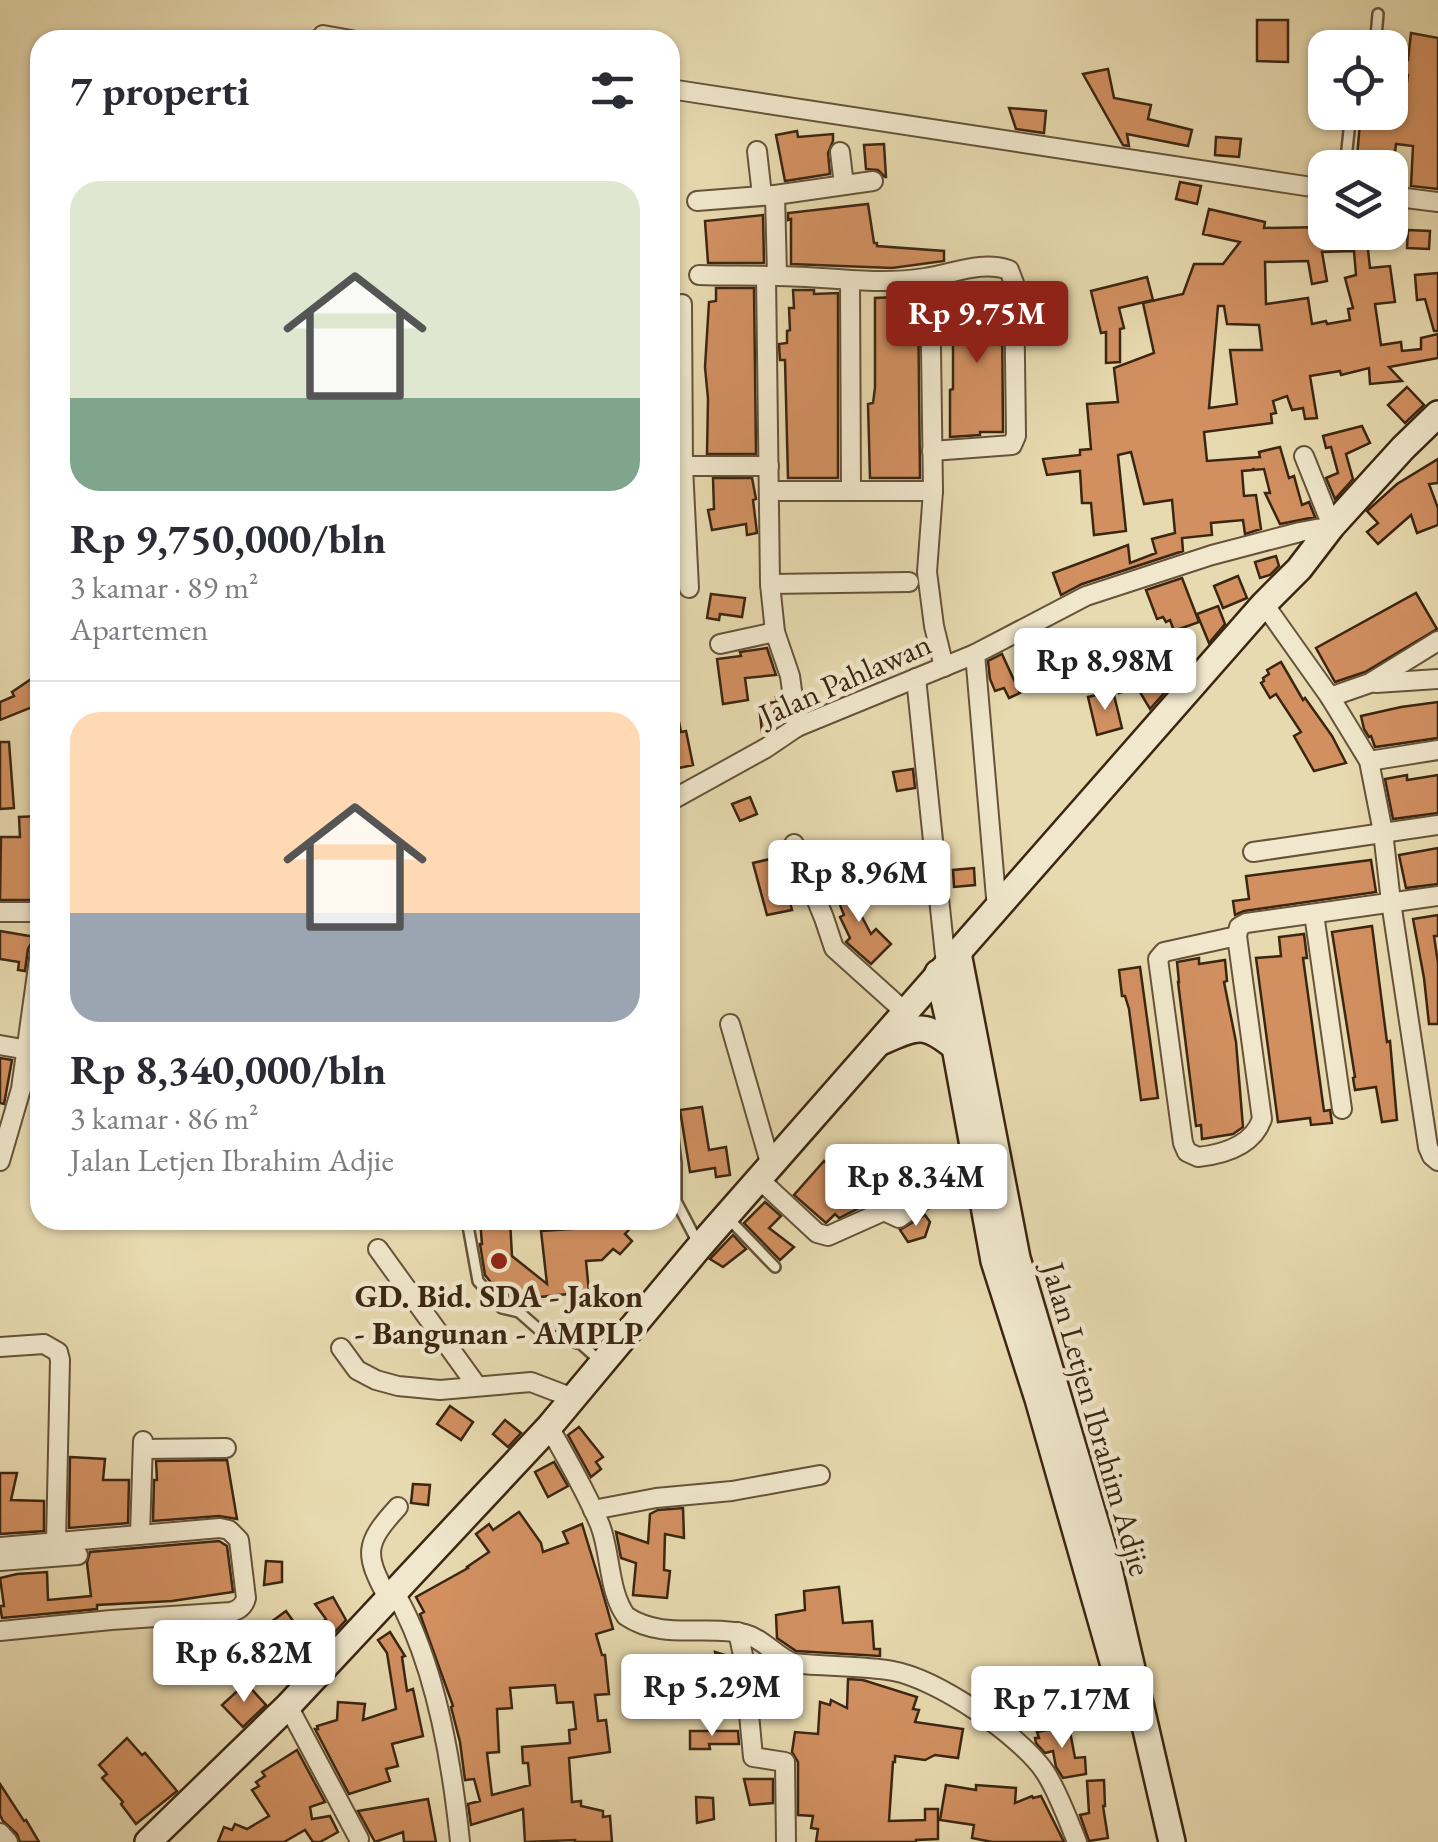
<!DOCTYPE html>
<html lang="id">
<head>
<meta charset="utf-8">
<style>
	:root { --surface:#fff; --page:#f2f2f3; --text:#2b2b33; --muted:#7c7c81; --line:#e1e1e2; --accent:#8f2418 }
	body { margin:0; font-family:"EB Garamond",serif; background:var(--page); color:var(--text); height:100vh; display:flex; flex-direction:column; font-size:38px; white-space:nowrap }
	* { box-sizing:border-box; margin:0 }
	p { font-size:32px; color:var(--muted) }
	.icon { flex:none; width:55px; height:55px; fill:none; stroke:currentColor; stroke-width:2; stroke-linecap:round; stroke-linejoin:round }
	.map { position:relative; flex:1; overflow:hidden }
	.sheet { position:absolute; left:30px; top:30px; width:650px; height:1200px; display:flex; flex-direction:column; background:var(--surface); border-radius:30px; box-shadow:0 2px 8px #0004 }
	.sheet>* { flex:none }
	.buttons { position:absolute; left:1308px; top:30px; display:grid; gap:20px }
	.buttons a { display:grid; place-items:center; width:100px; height:100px; border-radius:20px; background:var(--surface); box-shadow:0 2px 8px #0004; font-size:50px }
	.price { position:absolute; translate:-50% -85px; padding:0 22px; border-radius:10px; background:#fff; color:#222; font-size:32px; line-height:65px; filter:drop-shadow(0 2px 5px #0008) }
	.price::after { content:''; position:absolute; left:50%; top:60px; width:30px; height:22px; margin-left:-15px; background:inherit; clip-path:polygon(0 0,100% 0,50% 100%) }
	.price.active { background:var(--accent); color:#fff }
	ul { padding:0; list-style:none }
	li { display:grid; align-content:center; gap:20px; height:530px; padding:0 40px }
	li+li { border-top:2px solid var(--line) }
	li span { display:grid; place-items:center; height:310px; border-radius:30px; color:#555 }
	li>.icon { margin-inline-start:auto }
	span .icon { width:180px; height:180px; fill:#fffc; stroke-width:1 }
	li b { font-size:42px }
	h2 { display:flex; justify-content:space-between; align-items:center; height:120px; padding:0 40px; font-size:42px }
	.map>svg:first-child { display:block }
</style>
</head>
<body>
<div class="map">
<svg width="1438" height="1842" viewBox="0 0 1438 1842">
	<rect width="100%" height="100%" fill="#e8dab0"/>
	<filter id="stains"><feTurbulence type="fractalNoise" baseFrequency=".002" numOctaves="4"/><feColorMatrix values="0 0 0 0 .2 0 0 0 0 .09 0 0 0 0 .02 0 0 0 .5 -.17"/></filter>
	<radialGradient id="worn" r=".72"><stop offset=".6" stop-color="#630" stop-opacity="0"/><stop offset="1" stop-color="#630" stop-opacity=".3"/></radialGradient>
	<g fill="#d29061" stroke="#3b2611" stroke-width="2.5" fill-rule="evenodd">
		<path d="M1257,20h31v42l-31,-1z"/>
		<path d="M1411,33l27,5v151l-27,-3 2,-40 -17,-2 -3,24h-37l5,-56h29v-11l14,2 4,-28 -18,-2v-15l18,2z"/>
		<path d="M1108,69l6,29 37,7 -3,14 44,11 -4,16 -61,-12 2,12 -6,-1 -40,-71z"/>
		<path d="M1009,108l37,3 -2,22 -28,-4z"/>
		<path d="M797,131l1,6 35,-3v7l-5,12 2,21 -45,7 -9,-46z"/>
		<path d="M1216,137l25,2 -2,18 -24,-2z"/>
		<path d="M884,144l2,33h-1l-7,-7 -12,-1 -2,-24z"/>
		<path d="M1180,182l21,4 -4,18 -21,-5z"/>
		<path d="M868,204l6,39h3v3l67,5v10l-52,7 -101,-4v-45l-3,1v-7z"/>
		<path d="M1209,209l56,13 -1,6 61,-1v5h41l4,36 20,-2 5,36 -20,2 6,41 20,-3 1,9 19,-2v-11l17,-4v24l-49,9 13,14 -32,3 -1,-16 -28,7 -1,-4 -30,5 7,42 -12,1 -2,-11 -11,2 -5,-14 -14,5 3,12 -5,1 1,9 -68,9 3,29 53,-4 -1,-5 21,-5 9,31 5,-2 8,29 7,-3 6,15 -35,7 -15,-31h5l-6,-24 -10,1 -1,-2v2l-11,1 2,25 12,-1 5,34 -16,5 -2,-14 -32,3 1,12 -30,3 1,13 -101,33 -21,11 -8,-22 75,-28 2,18 26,-10 -4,-14 23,-6 -3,-33 -28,4 -13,-52 -13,3 8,76 -32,4 -3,-32h-9l-2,-32 -33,4 -4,-16 37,-4v-5l11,-1 -4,-45 31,-2 -4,-34 40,-15 -11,-50 40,-9 11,-30h29l17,-22 -37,-8zM1354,251l2,24 -11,3 8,30 -5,1 2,11 -23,4 -1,-3 -14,3 -4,-26 -42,6 -1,-42 43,-1 4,23 15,-3 -5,-29zM1218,306h6l3,18 32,1 3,25h-32l7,54 -28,4z"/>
		<path d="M763,215l1,48h-56l-3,-42z"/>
		<path d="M1408,230l22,1 -1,18 -22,-1z"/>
		<path d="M1438,273v58h-4l-9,-32 -8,1 -2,-25z"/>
		<path d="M1147,277l6,23 -34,8 5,20 -4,1v33l-14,1v-31l-5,1 -10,-42z"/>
		<path d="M716,288h38l2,166h-49l1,-55 -3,-32 4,-65 7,-1z"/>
		<path d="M793,290h21v4l24,-1v185h-50l-3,-118h-5l-1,-16 8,-1v-12l3,-1 -1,-22h5z"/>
		<path d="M999,291v23h3l1,118h-23v3l-30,2v-47l3,-1v-45l4,-50z"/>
		<path d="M918,296l2,182h-50l-2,-74 5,-1 2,-15v-90z"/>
		<path d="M1407,387l17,18 -19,18 -17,-18z"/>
		<path d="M1362,426l8,17 -24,11 7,25 -18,20 -9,-21 12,-5 -7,-26 -5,1 -3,-12z"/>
		<path d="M1438,459v24l-9,1 9,24v17l-21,8 -6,-18 -33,29 -11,-12 11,-9 -11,-12 30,-27z"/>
		<path d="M713,478h39l4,21 -3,1 4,33 -10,2 -1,-11 -34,6 -4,-20 6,-1z"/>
		<path d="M1276,556l3,10 -9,9 -10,3 -5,-16z"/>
		<path d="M1238,576l9,22 -24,10 -9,-22z"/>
		<path d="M1182,578l17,44 -25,9 -4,-11 -4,2 -3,-5 -6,2 -11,-29z"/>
		<path d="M1416,593l21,36 -72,43 -30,10 -19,-34z"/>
		<path d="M711,594l34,4 -3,19 -22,-3 -1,6 -12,-2z"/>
		<path d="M1218,606l7,18 -16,19 -12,-29z"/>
		<path d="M1139,643l15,37 22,-16 6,9 -32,36 -13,-22 -18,6 -13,-34 20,-7 -1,-4z"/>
		<path d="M767,648l9,27 -31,3 3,22 -25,4 -6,-45 24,-3 -1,-4z"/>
		<path d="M1002,654l18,39 -11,5 -5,-10 -9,3 -5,-12 -2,-18z"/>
		<path d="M1281,662l22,38 2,-2 27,38 14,27 -32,8 -20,-35 7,-4 -25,-38 -6,4 -9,-15 3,-2 -1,-3 6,-4 -2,-4z"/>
		<path d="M40,673v31l-40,16v-18l14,-6 -2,-4z"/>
		<path d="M1113,691l9,37 -25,7 -9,-38z"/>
		<path d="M780,696l4,25 -10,2 1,4 -13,5 -3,-28 18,-2 -1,-5z"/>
		<path d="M1438,702v36l-63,9 -4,-11 -2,1 -5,-8 -3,-13 40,-9z"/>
		<path d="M676,707l5,25 5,-1 7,34 -23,5v-62z"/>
		<path d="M0,742h9l5,66 -14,1z"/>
		<path d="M913,769l2,19 -18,3 -4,-19z"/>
		<path d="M1407,775v5l31,-5v38l-45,6 -8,-40z"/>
		<path d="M750,797l7,17 -17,7 -8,-17z"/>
		<path d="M40,816v84h-40l1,-63h19l-1,-20z"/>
		<path d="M1438,848v36l-32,4 -7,-33z"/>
		<path d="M774,858l9,17 9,35 -25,5 -14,-52z"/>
		<path d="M1371,860l5,32 -132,19 -9,4 -2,-14 16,-2 -3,-23z"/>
		<path d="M974,868l1,17 -21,2 -1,-17z"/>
		<path d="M858,880l4,37 9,17 5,-5 15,15 -20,20 -25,-22 4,-4 -10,-21 4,-2 -10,-25z"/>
		<path d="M1438,915v21h-4l4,27v61h-9l-5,-46 -11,-59z"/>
		<path d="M1372,926l15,116 3,-1 7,79 -15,2 -6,-35 -21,3 -2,-12 2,-1 -23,-145z"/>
		<path d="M0,931l35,6 -7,12 -3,22 -7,-1 1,-8 -19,-3z"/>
		<path d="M1304,934l3,24h-4l21,153 6,-1 2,13 -21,2 -1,-7 -32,4 -22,-164 25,-2 -2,-19z"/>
		<path d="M1199,958v6l26,-4 2,21 -3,1 12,60 7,85 -10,7 -31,5 -1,-14 -5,1 -18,-144h1l-2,-20z"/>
		<path d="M1140,967l18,131 -17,2 -12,-91 -4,-13h-3l-3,-26z"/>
		<path d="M0,1058l12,2 -8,44 -4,-1z"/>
		<path d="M702,1107l7,43 17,-3 4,28 -14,2 -1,-9 -25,4 -10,-62z"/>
		<path d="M875,1151l40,40 -17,13 -9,-5 -10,-11 -16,18 -24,12 -4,-4 -9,9 -32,-28 30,-34 21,19z"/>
		<path d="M765,1202l16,14 -12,12 25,19 -14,13 -36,-37z"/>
		<path d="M925,1215l5,7 -5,15 -17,5 -8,-12z"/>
		<path d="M480,1220h30l2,36 35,28 -6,-53 44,-3 7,-8h46l-13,14 7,7 -12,13 -7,-5 -11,11 -16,1 3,31 -49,5v5h-26l-8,-10 -4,4 -17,-21 -5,-31h2z"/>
		<path d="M733,1235l13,14 -23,18 -13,-8z"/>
		<path d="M450,1406l23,16 -12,18 -24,-16z"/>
		<path d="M505,1420l16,13 -13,14 -15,-13z"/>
		<path d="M579,1427l24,30 -7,5 5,7 -10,8 -23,-42z"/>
		<path d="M70,1457l35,2 -2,21h26l-1,43 -59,5z"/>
		<path d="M227,1460l10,59 -18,-3 -66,5 1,-41h3l-1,-19z"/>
		<path d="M554,1462l14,24 -20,11 -13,-25z"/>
		<path d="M0,1473h17l-6,27 33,1v30l-44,3z"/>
		<path d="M413,1484l17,1 -2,20 -17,-2z"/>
		<path d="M683,1508l1,30 -19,-4 -1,36 6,1 -3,27 -34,-3 3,-32 -15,-5 -5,-26 32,11 2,-29 8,-4z"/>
		<path d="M519,1512l22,31 2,9 25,-9 -5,-11 19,-8 18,59 13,46 -17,5 6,21h3l4,39 -14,1 3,26 8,-1 4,32 -41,6 3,44 9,-1v5l22,5v6l7,-1 2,26h-37v-2l-50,2 -2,-33 -52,16 -3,-21 12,-3 -6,-22 -9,1 -5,-38 -9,-35 2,-1 -33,-92 4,-2 -8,-15 52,-29 -1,-1 22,-15 -13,-18 13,-10 4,6zM555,1685l2,18 16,-1 3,27 -7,1 1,13 -48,4 1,16h5l2,22 -38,10 -5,-42 12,-1 -2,-43 15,-1 -2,-20z"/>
		<path d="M219,1541l8,5 6,46 -61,9 -75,4v4l-95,9 -2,-12h4l-4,-28 17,-4 30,-2 1,28 43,-4 -4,-33 3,-11z"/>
		<path d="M266,1561l16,1v20l-18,3z"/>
		<path d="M839,1587l4,36 29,-2 2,28h6v7l-84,-5 -19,-13 -1,-23 29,-5 -1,-19z"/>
		<path d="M333,1597l13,23 -45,48 -30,-46 15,-11 20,28 20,-20 -11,-15z"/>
		<path d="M390,1632l15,24 -3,1 5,34 6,-2 10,47 -31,8 6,22 -12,3 4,12 -41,13 -34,-65h3l-1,-3 20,-6 1,-18 27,2 -2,16 33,-11 -9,-56 -9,-13z"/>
		<path d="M715,1652l13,4 7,45 -17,2 -1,-8 -15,2 -4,-32 19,-3z"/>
		<path d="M848,1679l15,1 54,17 -4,12 6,1 -4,12 48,7 -5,29 -23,-3 -10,5 -30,-4v6h-2l-4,59 36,-1v-11h13v30l-22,1v2h-100l2,-13 -7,-1 2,-12 -15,-1v-53l-6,-10 3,-20 23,2 2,-32 10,3 1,-5 16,8z"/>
		<path d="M246,1683l20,22 -23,22 -21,-22z"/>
		<path d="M1069,1726l6,32 10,-1 1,17 -23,4 -7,-11 -3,-16 -8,2 -9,-10 -1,-5h4l-2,-6z"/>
		<path d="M690,1731h48l1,13h-30l1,5h-20z"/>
		<path d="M127,1738l15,17 3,-2 32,38 -41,33 -15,-20 2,-2 -21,-24 5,-4 -8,-9z"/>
		<path d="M297,1750l28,52 -15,5 2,12 18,-3 8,16 -18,10h-7l-8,-12 -21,12h-66l6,-15 8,3 3,-6 12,5 22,-13 -17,-26 7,-4 -3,-4 9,-6 -3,-4z"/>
		<path d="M744,1779h29v24l-23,2z"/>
		<path d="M1104,1780l1,26h-2l5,32 -19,3 -9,-26 9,-2 -2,-32z"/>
		<path d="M0,1784l24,37 2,-1 13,22h-19l-3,-8 -14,-13 -3,-6z"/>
		<path d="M946,1785l30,5v-5l40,3 -1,15 17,-7 1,2 8,-2 23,46h-72l-20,-4 2,-13 -34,-5z"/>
		<path d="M696,1797l17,1 1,21 -17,4z"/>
		<path d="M428,1799l8,43h-32l-1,-10 -28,10 -17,-31z"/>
	</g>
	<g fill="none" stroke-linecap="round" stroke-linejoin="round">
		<g stroke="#665339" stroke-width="14">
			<g id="lane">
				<path d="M1375,48l3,-34"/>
				<path d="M1345,168l6,-56"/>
				<path d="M670,1113l6,50v38l23,44"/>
				<path d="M728,1218l47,49"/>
				<path d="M467,1220l11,61 24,27 17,4 25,22 37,10 19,17"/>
			</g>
		</g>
		<g stroke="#665339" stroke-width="22">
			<g id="street">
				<path d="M323,35l28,5"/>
				<path d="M670,89l655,100"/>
				<path d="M757,151l5,44"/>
				<path d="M840,152l4,33"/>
				<path d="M775,195l2,80"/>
				<path d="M1390,196l48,6"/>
				<path d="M697,201l78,-6 98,-14"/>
				<path d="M699,275c26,1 52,0 78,1 50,0 98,10 148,2 28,-4 57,-18 84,-8l5,13 2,153 -4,9 -80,6"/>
				<path d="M766,276l4,308 5,48 15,44 7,51"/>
				<path d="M930,278l3,213 -6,81 7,54 10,41"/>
				<path d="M850,281l1,210"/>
				<path d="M682,304l1,163 6,121"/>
				<path d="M670,466h99"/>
				<path d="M770,491h163"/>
				<path d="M770,584l139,-2"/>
				<path d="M1264,604l66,93 39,64 14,71 8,70 37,245 4,9 6,5"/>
				<path d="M720,644l55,-12"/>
				<path d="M975,654l22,255"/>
				<path d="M916,678l30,287"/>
				<path d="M1376,683l62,-4"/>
				<path d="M1330,697l40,-14 68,-42"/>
				<path d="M1369,761l69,-11"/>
				<path d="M670,801l96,-53 31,-21 178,-73 111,-58 126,-41 88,-23 32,-6 -28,-70"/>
				<path d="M794,844l30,74 10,30 71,64"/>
				<path d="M1253,852l185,-27"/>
				<path d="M0,912h40"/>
				<path d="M1314,914l28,195"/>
				<path d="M1237,936l-73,16 -6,7 25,184 4,9 11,5c27,-3 55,-12 64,-38l-25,-183 2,-9 7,-4 192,-27"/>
				<path d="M730,1024l41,142"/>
				<path d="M0,1045l28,5"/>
				<path d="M0,1161l21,-72 19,-137"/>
				<path d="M759,1179l58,54 11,3 56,-25 15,7 48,-35 30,-13"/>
				<path d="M378,1249l99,137"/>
				<path d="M0,1347l44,-3 14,8 2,8 -4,182"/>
				<path d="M341,1348l16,22 19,10 22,6 42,4 91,-8 42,16"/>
				<path d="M549,1427c18,32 37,64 51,98 11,28 8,66 26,91 38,25 78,8 119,18 19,5 30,22 48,29 32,4 68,2 100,8 44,8 127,64 152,101 12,18 24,50 32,70"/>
				<path d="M143,1449l83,-1"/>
				<path d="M593,1510l63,-12 76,-7 88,-16"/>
				<path d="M140,1535l3,-94"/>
				<path d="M0,1547l220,-19 9,2 10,10 7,58c-2,8 -7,12 -15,14l-120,8 -111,11"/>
				<path d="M0,1561l78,-6"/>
				<path d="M394,1591c41,70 58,171 66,251"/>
				<path d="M388,1598c-24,-44 -24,-54 10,-91"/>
				<path d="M738,1632l6,28 9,97 32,5 1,80"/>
				<path d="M288,1706l71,133"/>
				<path d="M0,1833l8,9"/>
			</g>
		</g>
		<g stroke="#3b2611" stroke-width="30">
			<g id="secondary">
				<path d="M958,953l59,305 91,307 64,277"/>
				<path d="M938,973l17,74 39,214 44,138 75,263"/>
				<path d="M883,1041c35,-16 42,-18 72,6"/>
				<path d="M148,1842l140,-136 261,-279 151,-181 564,-642 35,-35 33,-43 71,-78 35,-34"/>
			</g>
		</g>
		<use href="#lane" stroke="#f0e7cc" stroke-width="9"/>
		<use href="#street" stroke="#f0e7cc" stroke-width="18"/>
		<use href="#secondary" stroke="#f0e7cc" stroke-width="25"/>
	</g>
	<circle fill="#8f2418" stroke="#f0e7cc" stroke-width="4" cx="499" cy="1261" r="10"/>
	<g text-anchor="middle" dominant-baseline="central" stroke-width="9" stroke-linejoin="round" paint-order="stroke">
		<g font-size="32" fill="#3b2611" stroke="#f0e7cc">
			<text transform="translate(845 679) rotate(-24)">Jalan Pahlawan</text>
			<text transform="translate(1097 1419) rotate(74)">Jalan Letjen Ibrahim Adjie</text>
		</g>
		<g font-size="32" font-weight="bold" fill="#3b2611" stroke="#f0e7cc">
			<text x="499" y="1296">GD. Bid. SDA - Jakon<tspan x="499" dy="37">- Bangunan - AMPLP</tspan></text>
		</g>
	</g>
	<rect width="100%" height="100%" filter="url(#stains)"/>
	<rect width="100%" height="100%" fill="url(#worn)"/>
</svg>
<div class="buttons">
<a><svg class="icon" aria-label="locate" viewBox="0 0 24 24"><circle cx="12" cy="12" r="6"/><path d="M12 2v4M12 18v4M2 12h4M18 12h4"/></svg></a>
<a><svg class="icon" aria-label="layers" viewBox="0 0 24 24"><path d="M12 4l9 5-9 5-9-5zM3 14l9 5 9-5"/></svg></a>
</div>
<b class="price active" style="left:977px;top:366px">Rp 9.75M</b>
<b class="price" style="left:1105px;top:713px">Rp 8.98M</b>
<b class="price" style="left:859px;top:925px">Rp 8.96M</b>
<b class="price" style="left:916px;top:1229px">Rp 8.34M</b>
<b class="price" style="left:244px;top:1705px">Rp 6.82M</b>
<b class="price" style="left:712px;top:1739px">Rp 5.29M</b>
<b class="price" style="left:1062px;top:1751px">Rp 7.17M</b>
<section class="sheet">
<h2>7 properti<svg class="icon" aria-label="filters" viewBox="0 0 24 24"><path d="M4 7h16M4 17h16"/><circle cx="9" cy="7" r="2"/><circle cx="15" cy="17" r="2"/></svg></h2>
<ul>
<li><span style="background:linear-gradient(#dfe7d0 70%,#7fa58c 0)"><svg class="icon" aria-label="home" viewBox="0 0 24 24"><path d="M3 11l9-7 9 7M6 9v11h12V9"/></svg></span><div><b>Rp 9,750,000/bln</b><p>3 kamar · 89 m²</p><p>Apartemen</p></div></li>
<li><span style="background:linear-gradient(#ffd9b3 65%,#9aa5b1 0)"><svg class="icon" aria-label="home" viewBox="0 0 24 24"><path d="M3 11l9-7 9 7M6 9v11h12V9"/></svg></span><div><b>Rp 8,340,000/bln</b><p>3 kamar · 86 m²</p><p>Jalan Letjen Ibrahim Adjie</p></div></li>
</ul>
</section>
</div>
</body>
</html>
